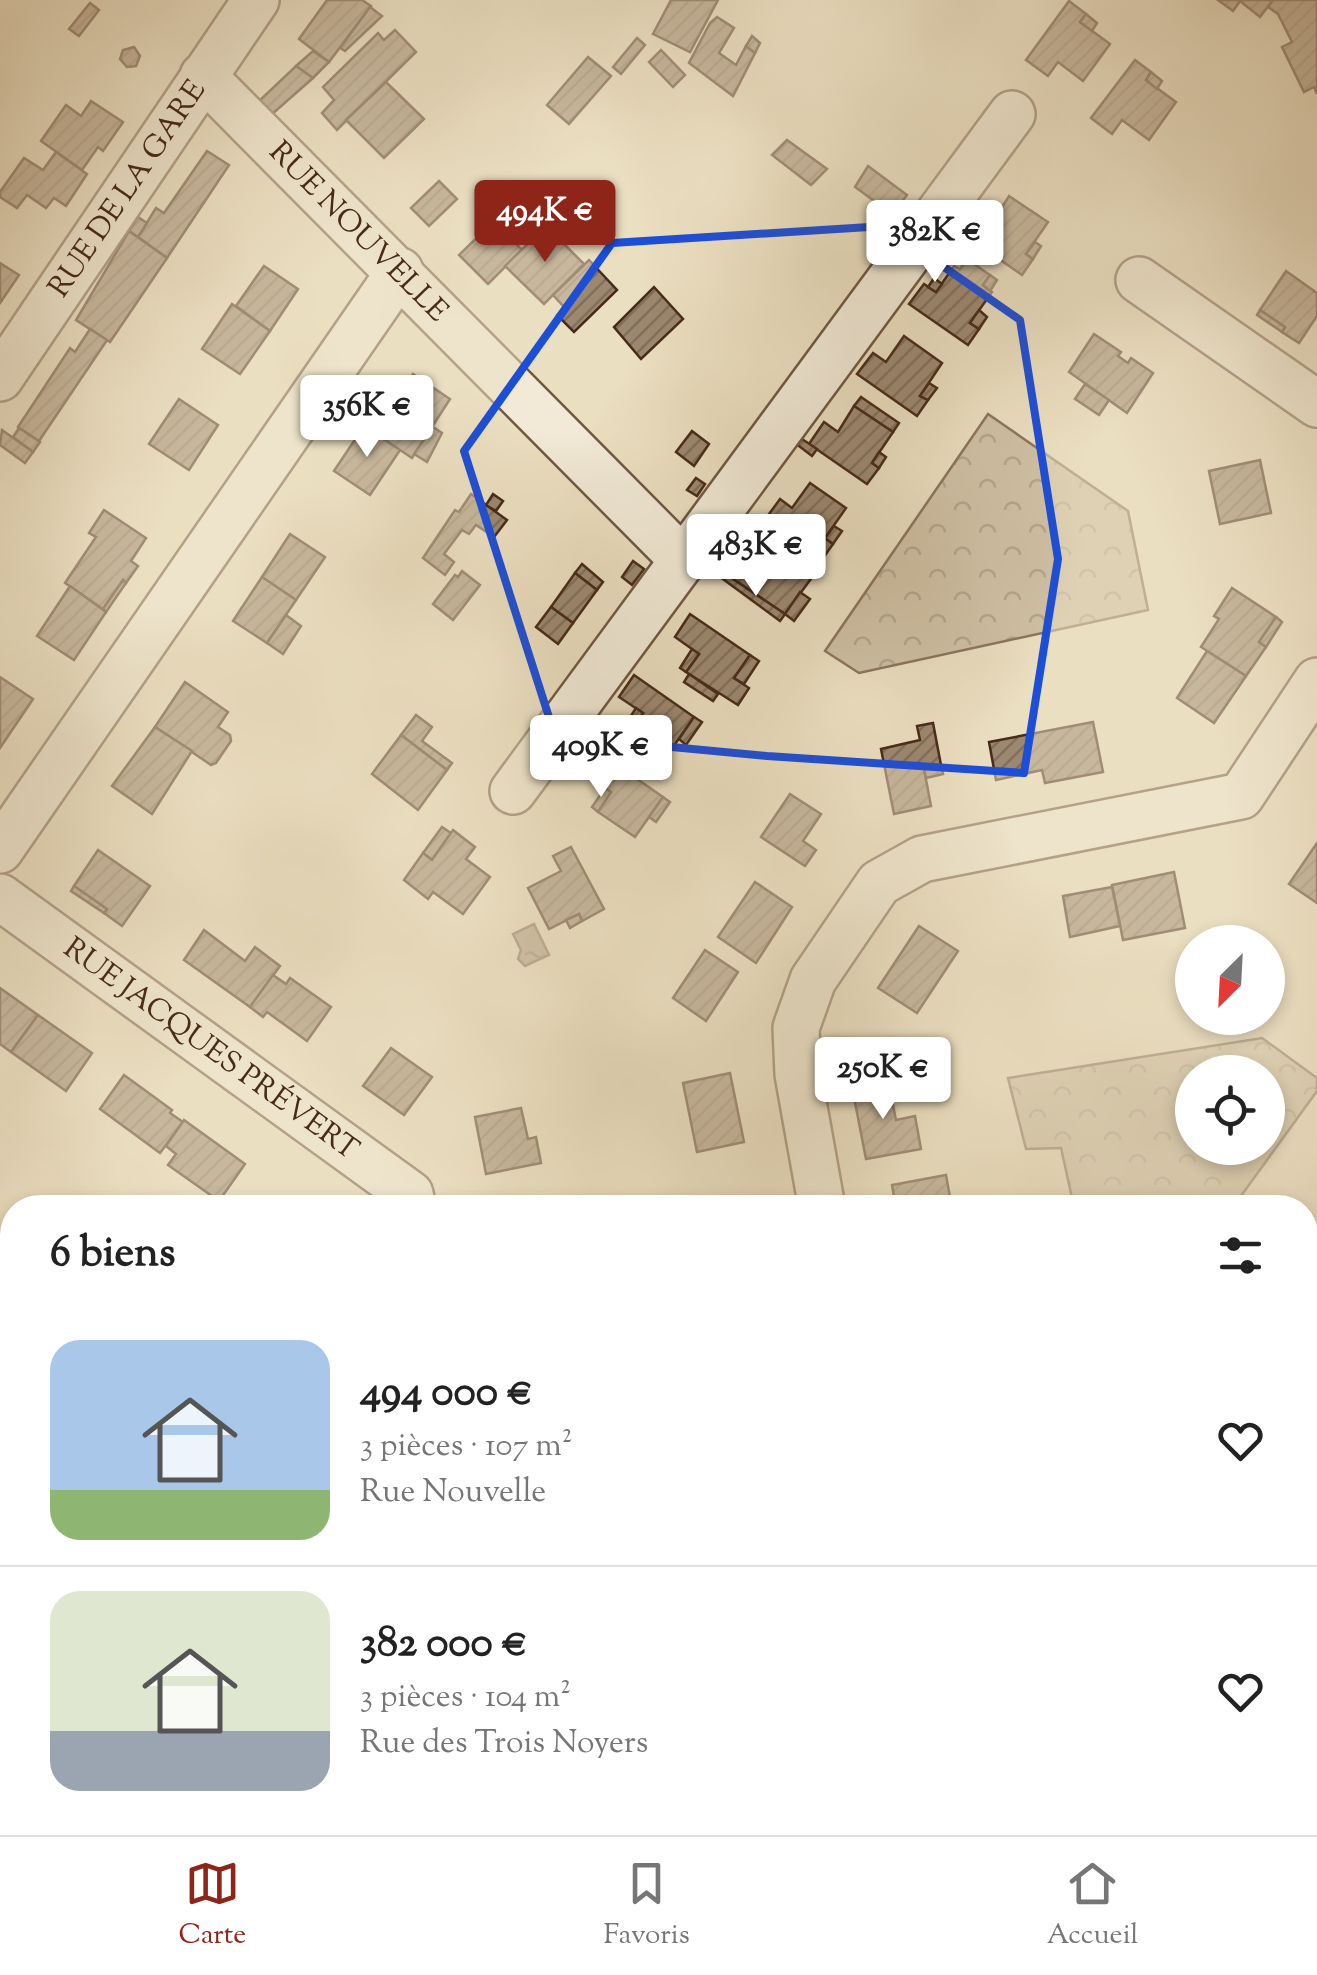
<!DOCTYPE html>
<html lang="fr">
<head>
<meta charset="utf-8">
<style>
	:root { --surface:#fff; --page:#f2f2f2; --text:#222; --muted:#767676; --line:#e0e0e0; --accent:#8f2418 }
	body { margin:0; font-family:"Sorts Mill Goudy",serif; background:var(--page); color:var(--text); height:100vh; display:flex; flex-direction:column; font-size:38px; white-space:nowrap }
	* { box-sizing:border-box; margin:0 }
	p { font-size:32px; color:var(--muted) }
	.icon { flex:none; width:55px; height:55px; fill:none; stroke:currentColor; stroke-width:2; stroke-linecap:round; stroke-linejoin:round }
	.map { position:relative; flex:1; overflow:hidden }
	.side { position:absolute; left:0px; top:1195px; width:1318px; height:640px; display:flex; flex-direction:column; background:var(--surface); border-radius:40px 40px 0 0; box-shadow:0 5px 15px #0003 }
	.side>* { flex:none }
	.needle { width:65px; rotate:204deg }
	.tools { position:absolute; left:1175px; top:925px; display:grid; gap:20px }
	.tools a { display:grid; place-items:center; width:110px; height:110px; border-radius:50%; background:var(--surface); box-shadow:0 5px 15px #0003; font-size:50px }
	.price { position:absolute; translate:-50% -85px; padding:0 22px; border-radius:10px; background:#fff; color:#222; font-size:32px; line-height:65px; filter:drop-shadow(0 2px 5px #0008) }
	.price::after { content:''; position:absolute; left:50%; top:60px; width:30px; height:22px; margin-left:-15px; background:inherit; clip-path:polygon(0 0,100% 0,50% 100%) }
	.price.on { background:var(--accent); color:#fff }
	ul { padding:0; list-style:none }
	li { display:flex; align-items:center; gap:30px; height:250px; padding:0 50px }
	li+li { border-top:2px solid var(--line) }
	li span { display:grid; place-items:center; flex:none; width:280px; height:200px; border-radius:30px; color:#555 }
	li>.icon { margin-inline-start:auto }
	span .icon { width:120px; height:120px; fill:#fffc; stroke-width:1 }
	li b { font-size:42px }
	h2 { display:flex; justify-content:space-between; align-items:center; height:120px; padding:0 50px; font-size:42px }
	.menu { display:flex; justify-content:space-around; align-items:center; height:140px; border-top:2px solid var(--line); background:var(--surface); font-size:28px; color:var(--muted) }
	.menu a { display:grid; justify-items:center; gap:5px }
	.menu .on { color:var(--accent) }
	.map>svg:first-child { display:block }
</style>
</head>
<body>
<div class="map">
<svg width="1317" height="1835" viewBox="0 0 1317 1835">
	<defs>
		<pattern id="forest-crowns" width="20" height="18" patternUnits="userSpaceOnUse" patternTransform="scale(2.5)"><rect width="20" height="18" fill="#cfc0a4"/><path d="M2 6a3 3 0 1 1 6 0M12 15a3 3 0 1 1 6 0" fill="none" stroke="#b3a58d"/></pattern>
		<pattern id="water-ripples" width="26" height="14" patternUnits="userSpaceOnUse" patternTransform="scale(2.5)"><rect width="26" height="14" fill="#b3a188"/><path d="M2 4q2-2 4 0t4 0M15 11q2-2 4 0t4 0" fill="none" stroke="#93836e"/></pattern>
		<pattern id="building-hatch" width="6" height="6" patternUnits="userSpaceOnUse" patternTransform="scale(2.5)"><rect width="6" height="6" fill="#9c8870"/><path d="M-1 1l2-2M0 6l6-6M5 7l2-2" fill="none" stroke="#816f5b"/></pattern>
	</defs>
	<rect width="100%" height="100%" fill="#ebdfc1"/>
	<filter id="stains"><feTurbulence type="fractalNoise" baseFrequency=".002" numOctaves="4"/><feColorMatrix values="0 0 0 0 .2 0 0 0 0 .09 0 0 0 0 .02 0 0 0 .5 -.17"/></filter>
	<radialGradient id="worn" r=".72"><stop offset=".6" stop-color="#630" stop-opacity="0"/><stop offset="1" stop-color="#630" stop-opacity=".3"/></radialGradient>
	<g fill="url(#forest-crowns)" stroke="#8b755e" stroke-width="2.5" fill-rule="evenodd">
		<path d="M988,414l140,97 20,99 -289,63 -34,-22z"/>
		<path d="M1262,1038l55,40v13l-84,116h-159l-13,-59 -35,1 -18,-71zM1192,1072h76v76h-76z"/>
	</g>
	<path fill="url(#water-ripples)" stroke="#88715c" stroke-width="2.5" d="M534,924l15,31 -24,11 -7,-7 3,-9 -8,-16z"/>
	<g fill="url(#building-hatch)" stroke="#472a19" stroke-width="2.5">
		<path d="M327,0h35l9,6 -42,56 -30,-23z"/>
		<path d="M671,0h47l-28,52 -37,-18z"/>
		<path d="M1218,0h55l-13,17 -20,-16 -7,10z"/>
		<path d="M1273,0h44v94l-3,-7 -10,5 -22,-45 10,-5 -14,-28 -10,-7z"/>
		<path d="M1069,1l17,13 -6,8 30,22 -27,37 -25,-19 -10,14 -22,-16z"/>
		<path d="M90,3l9,7 -20,26 -10,-7z"/>
		<path d="M370,7l12,9 -37,35 -5,-3z"/>
		<path d="M1086,14l11,9 -5,8 -12,-9z"/>
		<path d="M717,17l17,11 -15,25 17,12 10,-19 9,7 -22,43 -44,-33 21,-40z"/>
		<path d="M395,30l21,22 -79,78 -15,-17 12,-13 -11,-13 55,-54 6,7z"/>
		<path d="M752,36l8,7 -5,10 -9,-7z"/>
		<path d="M637,38l8,7 -24,29 -8,-7z"/>
		<path d="M134,47l6,9 -4,10 -9,1 -7,-8 3,-9z"/>
		<path d="M661,50l24,25 -12,12 -24,-25z"/>
		<path d="M313,51l16,11 -16,16 -17,-12z"/>
		<path d="M588,57l23,19 -42,48 -22,-19z"/>
		<path d="M1135,60l16,12 -5,8 30,22 -27,38 -27,-20 -10,14 -21,-16z"/>
		<path d="M296,66l17,12 -42,37 -13,-13z"/>
		<path d="M1151,72l11,9 -5,8 -11,-9z"/>
		<path d="M386,82l38,37 -40,39 -38,-38z"/>
		<path d="M91,101l32,21 -20,29 -5,-4 -16,23 -41,-29 25,-36 15,11z"/>
		<path d="M787,140l40,29 -16,16 -39,-30z"/>
		<path d="M207,151l22,14 -62,93 -29,-21 18,-29 8,5z"/>
		<path d="M56,152l31,22 -21,32 -12,-8 -8,10 -19,-13 -10,13 -17,-11v-5l24,-34 19,12z"/>
		<path d="M868,166l39,29 -15,19 -37,-27z"/>
		<path d="M439,181l18,18 -28,27 -18,-18z"/>
		<path d="M1009,196l39,26 -22,32 7,5 -11,16 -59,-41 14,-21 15,10z"/>
		<path d="M990,209l8,5 -6,9 -8,-5z"/>
		<path d="M496,213l17,18 -5,5 -17,-18z"/>
		<path d="M138,217l9,6 -9,14 -9,-6z"/>
		<path d="M494,221l28,29 -34,34 -29,-29z"/>
		<path d="M546,226l38,38 -40,40 -39,-38z"/>
		<path d="M129,231l38,27 -57,84 -34,-22z"/>
		<path d="M1035,242l6,4 -8,13 -7,-5z"/>
		<path d="M967,259l23,16 -7,10 9,7 -22,31 9,6 -11,16 -59,-41 15,-20 12,8 18,-26 6,3z"/>
		<path d="M589,260l28,30 -43,42 -17,-17 8,-7 -12,-13z"/>
		<path d="M0,263l19,12 -19,28z"/>
		<path d="M264,266l34,23 -28,42 -34,-25z"/>
		<path d="M1286,271l31,22v23l-18,27 -17,-11 3,-5 -25,-17z"/>
		<path d="M990,275l7,5 -7,11 -7,-6z"/>
		<path d="M934,278l8,6 -6,8 -8,-5z"/>
		<path d="M654,287l29,32 -42,40 -27,-32z"/>
		<path d="M232,304l38,27 -30,43 -38,-25z"/>
		<path d="M979,310l8,7 -8,12 -9,-6z"/>
		<path d="M1260,310l25,17 -3,5 -25,-17z"/>
		<path d="M90,329l17,11 -68,101 -21,-14 52,-79 5,4z"/>
		<path d="M1094,334l27,18 -3,4 10,7 3,-5 22,15 -26,40 -58,-41z"/>
		<path d="M904,336l38,27 -22,33 8,4 -11,16 -60,-42 16,-21 13,9z"/>
		<path d="M413,374l37,25 -38,59 -39,-26z"/>
		<path d="M929,383l8,5 -9,12 -8,-4z"/>
		<path d="M1085,384l24,16 -10,15 -24,-16z"/>
		<path d="M861,397l38,26 -6,9 -39,-26z"/>
		<path d="M179,399l39,26 -29,45 -40,-26z"/>
		<path d="M854,406l39,26 -21,31 7,5 -12,16 -58,-40 15,-22 14,10z"/>
		<path d="M364,426l36,24 -30,45 -36,-24z"/>
		<path d="M433,427l9,6 -15,29 -13,-8z"/>
		<path d="M19,428l21,14 -7,10 -20,-15z"/>
		<path d="M2,430l31,22 -8,11 -25,-18z"/>
		<path d="M692,431l17,13 -15,22 -18,-14z"/>
		<path d="M799,437l18,12 -5,7 -17,-13z"/>
		<path d="M879,452l7,5 -7,11 -7,-5z"/>
		<path d="M1260,460l11,53 -51,11 -11,-53z"/>
		<path d="M696,478l9,6 -8,12 -10,-6z"/>
		<path d="M810,483l36,25 -21,30 8,6 -12,17 -57,-40 16,-22 12,9z"/>
		<path d="M471,494l36,26 -13,17 -18,-12 -7,9 -7,-4 -18,24 10,8 -9,13 -22,-17 32,-48 4,2z"/>
		<path d="M493,494l10,7 -7,10 -10,-6z"/>
		<path d="M104,510l42,28 -15,23 7,5 -12,17 -3,-3 -20,29 -38,-26 31,-46 -7,-4z"/>
		<path d="M834,526l8,5 -9,13 -8,-6z"/>
		<path d="M290,534l35,23 -29,43 -34,-23z"/>
		<path d="M772,546l6,5 -12,17 -7,-4z"/>
		<path d="M778,551l35,25 -28,38 -58,-39 16,-23 23,16z"/>
		<path d="M633,561l11,8 -12,16 -10,-8z"/>
		<path d="M582,564l21,18 -6,8 -22,-17z"/>
		<path d="M462,571l18,14 -27,35 -20,-16 22,-29 3,2z"/>
		<path d="M575,573l22,17 -24,33 -22,-16z"/>
		<path d="M727,575l58,39 -5,7 -57,-42z"/>
		<path d="M262,577l34,23 -29,43 -34,-22z"/>
		<path d="M123,580l3,3 -20,29 -3,-3z"/>
		<path d="M70,586l36,26 -32,48 -37,-24z"/>
		<path d="M1232,588l44,29 -17,25 7,5 -20,29 -45,-29 18,-28 -5,-3z"/>
		<path d="M800,592l10,7 -16,22 -9,-7z"/>
		<path d="M551,607l22,16 -15,21 -22,-17z"/>
		<path d="M690,614l60,41 -16,23 15,10 -11,17 -52,-33 13,-18 -24,-17z"/>
		<path d="M286,615l15,11 -18,28 -16,-11z"/>
		<path d="M1276,617l6,5 -16,25 -7,-5z"/>
		<path d="M692,649l7,5 -13,18 -6,-4z"/>
		<path d="M1207,651l39,25 -32,47 -37,-25z"/>
		<path d="M750,655l9,6 -15,23 -10,-6z"/>
		<path d="M689,674l29,20 -5,7 -29,-19z"/>
		<path d="M634,675l60,42 -28,40 -36,-25 13,-19 -24,-16z"/>
		<path d="M0,677l33,22 -33,49z"/>
		<path d="M185,682l43,30 -10,15 12,8 1,6 -15,22 -5,2 -56,-38z"/>
		<path d="M636,708l7,5 -13,19 -7,-4z"/>
		<path d="M416,715l16,12 -10,14 30,22 -5,7 -46,-35z"/>
		<path d="M694,717l8,5 -16,23 -7,-6z"/>
		<path d="M1093,722l10,50 -58,11 -3,-13 -46,10 -7,-38z"/>
		<path d="M933,723l8,42 -17,4 7,37 -37,8 -13,-65 39,-9 -3,-14z"/>
		<path d="M155,727l37,24 -40,63 -40,-28z"/>
		<path d="M401,735l46,35 -29,40 -46,-36z"/>
		<path d="M638,738l23,16 -6,8 -23,-16z"/>
		<path d="M600,753l63,44 -28,40 -37,-25 13,-20 -26,-18z"/>
		<path d="M941,765l2,9 -17,4 -2,-9z"/>
		<path d="M605,788l6,4 -13,20 -6,-5z"/>
		<path d="M790,794l31,20 -18,27 13,9 -11,16 -44,-29z"/>
		<path d="M663,797l7,5 -14,20 -7,-5z"/>
		<path d="M442,827l9,6 -19,27 -9,-7z"/>
		<path d="M453,830l22,17 -9,12 24,18 -27,37 -30,-22 -5,7 -24,-19 19,-27 9,7z"/>
		<path d="M1317,843v60l-28,-19z"/>
		<path d="M571,847l33,62 -22,12 -3,-7 -30,15 -21,-41 33,-17 -8,-15z"/>
		<path d="M98,850l52,36 -28,40 -18,-13 3,-4 -33,-23z"/>
		<path d="M1174,872l11,56 -62,12 -11,-55z"/>
		<path d="M755,882l37,25 -36,56 -38,-26z"/>
		<path d="M74,886l33,23 -3,4 -33,-22z"/>
		<path d="M1112,887l8,39 -50,11 -7,-41z"/>
		<path d="M579,914l3,7 -12,7 -4,-8z"/>
		<path d="M919,926l39,25 -41,62 -39,-25z"/>
		<path d="M204,930l41,31 10,-14 25,19 -30,41 -66,-47z"/>
		<path d="M705,950l33,22 -32,49 -33,-23z"/>
		<path d="M273,975l13,9 4,-6 41,29 -24,34 -40,-29 -4,5 -13,-10z"/>
		<path d="M0,988l38,27 -27,37 -11,-8z"/>
		<path d="M38,1015l54,38 -26,38 -55,-39z"/>
		<path d="M391,1048l41,29 -28,38 -41,-29z"/>
		<path d="M730,1073l14,69 -47,10 -14,-69z"/>
		<path d="M124,1075l48,35 -2,3 13,9 -23,31 -60,-44z"/>
		<path d="M888,1080l8,40 19,-4 6,33 -55,10 -14,-72z"/>
		<path d="M521,1108l7,31 8,-2 5,26 -55,11 -11,-57z"/>
		<path d="M184,1120l61,44 -26,37 -51,-36 8,-11 -10,-8z"/>
		<path d="M946,1175l6,33h-56l-4,-23z"/>
		<path d="M8,1383l4,49 -12,3v-51z"/>
		<path d="M1311,1562l6,4v26l-12,-9v-12z"/>
		<path d="M1305,1583l12,9 -4,16 -8,-5z"/>
		<path d="M12,1590v39l-12,2v-38z"/>
		<path d="M1317,1645v38l-12,-7v-10z"/>
		<path d="M1305,1705l9,5 -9,16z"/>
		<path d="M308,1822l7,2 57,-2 -8,13h-64z"/>
		<path d="M941,1822h49l19,13h-76z"/>
		<path d="M1193,1822h49l-9,13h-49z"/>
		<path d="M637,1825l15,10h-21z"/>
	</g>
	<g fill="none" stroke-linecap="round" stroke-linejoin="round">
		<g stroke="#705743" stroke-width="50">
			<g id="minor">
				<path id="s1" d="M203,76l480,484"/>
				<path d="M1139,280l178,124"/>
				<path id="s2" d="M0,378l256,-378"/>
				<path d="M513,791l499,-677"/>
				<path d="M0,850l400,-579"/>
				<path id="s3" d="M0,897l410,297 3,14"/>
				<path d="M822,1208l-24,-134 -2,-46 17,-48 66,-97 43,-24 319,-63 76,-115"/>
				<path d="M0,1496l12,-2"/>
				<path d="M810,1822l19,13"/>
			</g>
		</g>
		<use href="#minor" stroke="#f2ead7" stroke-width="45"/>
	</g>
	<path d="M0 0H1317V1835H0ZM885,226l135,94 38,239 -34,214 -257,-17 -212,-20 -91,-285 148,-208z" fill="#ebdfc1" fill-opacity=".55" fill-rule="evenodd"/>
	<path fill="none" stroke="#1d4ed8" stroke-width="8" stroke-linejoin="round" d="M885,226l135,94 38,239 -34,214 -257,-17 -212,-20 -91,-285 148,-208z"/>
	<g text-anchor="middle" dominant-baseline="central" stroke-width="10" stroke-linejoin="round" paint-order="stroke">
		<g font-size="30" fill="#472a19" stroke="#f2ead7">
			<text stroke="none"><textPath href="#s2" startOffset="228">RUE DE LA GARE</textPath></text>
			<text stroke="none"><textPath href="#s1" startOffset="220">RUE NOUVELLE</textPath></text>
			<text stroke="none"><textPath href="#s3" startOffset="260">RUE JACQUES PRÉVERT</textPath></text>
		</g>
	</g>
	<rect width="100%" height="100%" filter="url(#stains)"/>
	<rect width="100%" height="100%" fill="url(#worn)"/>
</svg>
<div class="tools">
<a><svg class="needle" viewBox="-14 -14 28 28"><path d="M0-13l5 13h-10z" fill="#e53935"/><path d="M0 13l5-13h-10z" fill="#767676"/></svg></a>
<a><svg class="icon" aria-label="locate" viewBox="0 0 24 24"><circle cx="12" cy="12" r="6"/><path d="M12 2v4M12 18v4M2 12h4M18 12h4"/></svg></a>
</div>
<b class="price on" style="left:545px;top:265px">494K €</b>
<b class="price" style="left:935px;top:285px">382K €</b>
<b class="price" style="left:367px;top:460px">356K €</b>
<b class="price" style="left:756px;top:599px">483K €</b>
<b class="price" style="left:601px;top:800px">409K €</b>
<b class="price" style="left:883px;top:1122px">250K €</b>
<section class="side">
<h2>6 biens<svg class="icon" aria-label="filters" viewBox="0 0 24 24"><path d="M4 7h16M4 17h16"/><circle cx="9" cy="7" r="2"/><circle cx="15" cy="17" r="2"/></svg></h2>
<ul>
<li><span style="background:linear-gradient(#a9c7e8 75%,#8fb573 0)"><svg class="icon" aria-label="home" viewBox="0 0 24 24"><path d="M3 11l9-7 9 7M6 9v11h12V9"/></svg></span><div><b>494 000 €</b><p>3 pièces · 107 m²</p><p>Rue Nouvelle</p></div><svg class="icon" aria-label="heart" viewBox="0 0 24 24"><path d="M12 20l-8-8c-3-5 5-10 8-4 3-6 11-1 8 4z"/></svg></li>
<li><span style="background:linear-gradient(#dfe7d0 70%,#9aa5b1 0)"><svg class="icon" aria-label="home" viewBox="0 0 24 24"><path d="M3 11l9-7 9 7M6 9v11h12V9"/></svg></span><div><b>382 000 €</b><p>3 pièces · 104 m²</p><p>Rue des Trois Noyers</p></div><svg class="icon" aria-label="heart" viewBox="0 0 24 24"><path d="M12 20l-8-8c-3-5 5-10 8-4 3-6 11-1 8 4z"/></svg></li>
</ul>
</section>
</div>
<nav class="menu">
<a class="on"><svg class="icon" aria-label="map" viewBox="0 0 24 24"><path d="M3 6l6-2 6 2 6-2v14l-6 2-6-2-6 2zM9 4v14M15 6v14"/></svg>Carte</a>
<a><svg class="icon" aria-label="saved" viewBox="0 0 24 24"><path d="M7 4h10v16l-5-4-5 4z"/></svg>Favoris</a>
<a><svg class="icon" aria-label="home" viewBox="0 0 24 24"><path d="M3 11l9-7 9 7M6 9v11h12V9"/></svg>Accueil</a>
</nav>
</body>
</html>
